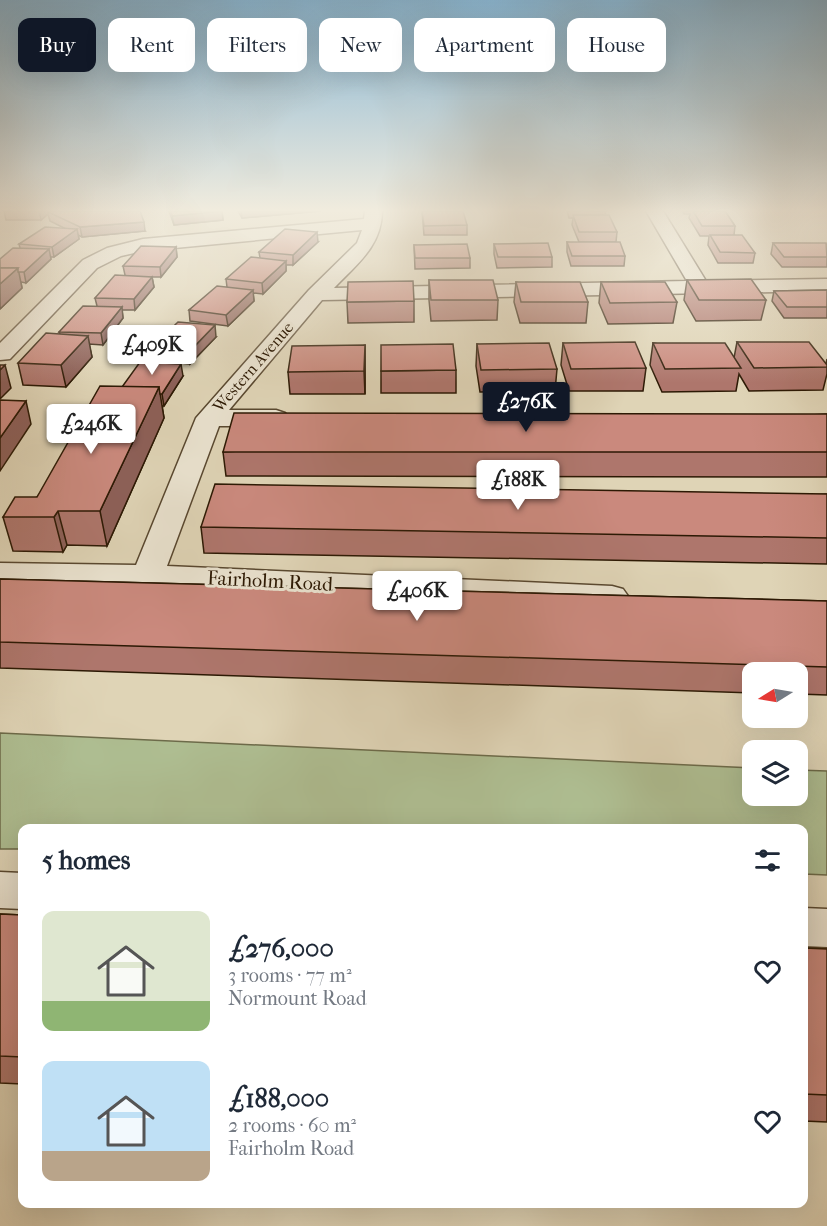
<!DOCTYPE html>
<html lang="en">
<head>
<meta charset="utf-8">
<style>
	:root { --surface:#fff; --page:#f2f2f3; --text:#1f2937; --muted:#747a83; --accent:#111827 }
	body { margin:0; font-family:"IM FELL French Canon",serif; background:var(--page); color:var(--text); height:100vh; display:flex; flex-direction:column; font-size:22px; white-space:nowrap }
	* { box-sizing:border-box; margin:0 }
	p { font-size:20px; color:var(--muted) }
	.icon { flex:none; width:33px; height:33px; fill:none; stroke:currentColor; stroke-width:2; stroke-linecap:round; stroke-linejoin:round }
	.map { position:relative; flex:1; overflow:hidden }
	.panel { position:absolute; left:18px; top:824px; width:790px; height:384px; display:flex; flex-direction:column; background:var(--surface); border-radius:12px; box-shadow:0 6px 24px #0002 }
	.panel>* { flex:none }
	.guide { position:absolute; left:18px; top:18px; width:792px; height:54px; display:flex; gap:12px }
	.needle { width:39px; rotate:259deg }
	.fabs { position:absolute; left:742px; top:662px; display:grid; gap:12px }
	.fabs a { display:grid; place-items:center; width:66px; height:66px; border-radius:12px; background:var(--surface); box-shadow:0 6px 24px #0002; font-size:30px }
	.price { position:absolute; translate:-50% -51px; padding:0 14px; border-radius:6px; background:#fff; color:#222; font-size:20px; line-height:39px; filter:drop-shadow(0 2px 3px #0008) }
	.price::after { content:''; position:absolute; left:50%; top:36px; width:18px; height:14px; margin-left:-9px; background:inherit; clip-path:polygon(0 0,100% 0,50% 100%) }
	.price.selected { background:var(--accent); color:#fff }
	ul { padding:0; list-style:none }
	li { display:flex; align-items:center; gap:18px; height:150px; padding:0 24px }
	li span { display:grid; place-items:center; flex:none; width:168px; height:120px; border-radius:12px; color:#555 }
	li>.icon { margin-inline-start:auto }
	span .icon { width:72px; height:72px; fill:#fffc; stroke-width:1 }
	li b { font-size:26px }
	h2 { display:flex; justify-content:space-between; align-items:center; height:72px; padding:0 24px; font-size:26px }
	.tag { padding:0 21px; border-radius:12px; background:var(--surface); box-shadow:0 6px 24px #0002; font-size:21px; line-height:54px }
	.tag.selected { background:var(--accent); color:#fff }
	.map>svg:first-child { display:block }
</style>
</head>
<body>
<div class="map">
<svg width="827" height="1226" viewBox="0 0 827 1226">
	<rect width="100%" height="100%" fill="#dfd4b6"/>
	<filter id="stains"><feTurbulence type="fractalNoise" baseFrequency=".00333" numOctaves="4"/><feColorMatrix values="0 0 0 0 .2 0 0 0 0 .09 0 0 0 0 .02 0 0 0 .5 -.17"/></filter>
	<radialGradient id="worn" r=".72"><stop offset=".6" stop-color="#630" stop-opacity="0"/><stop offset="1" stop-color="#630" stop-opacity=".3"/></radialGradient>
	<path fill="#aebd91" stroke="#6d6b4a" stroke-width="1.5" d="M0,733l753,35v27h45v-25l29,1v104l-23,-1v-46h-782v21h-22z"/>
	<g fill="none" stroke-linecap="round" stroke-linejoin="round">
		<g stroke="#594830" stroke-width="3">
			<g id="street">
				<path d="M365,211h17c0,35 -26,54 -48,77l353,-7 -41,-70h17l43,70 121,-2v12l-505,9 -93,110h47l9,3 4,5 -4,5 -9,3h-57l-52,140 445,20 11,3 5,7 -5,7 -11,3 -464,-22 -148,-3v-18l136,2 60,-147 113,-128 48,-47 5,-13 -219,21 -22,5 -24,12 -87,91 -10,1v-17l83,-83 24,-12 36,-9 221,-20z"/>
				<path d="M0,872l22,1v36l-22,-1z"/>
				<path d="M804,908l23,1v38l-23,-1z"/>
			</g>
		</g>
		<use href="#street" fill="#eae3d0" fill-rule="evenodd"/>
	</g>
	<g fill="#ae766c" stroke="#2c1904" stroke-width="1.5">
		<path d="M4,211l114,1 27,19 -63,6 -4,-2 1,4 -25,18h-4l1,2 -25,24 -5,-1 1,6 -22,21 20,-61 -1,-4 45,-16 -14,-7 -2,-7 -7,6h-35z"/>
		<path d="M169,211h53l1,9 -49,5z"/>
		<path d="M238,211h83l-79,7z"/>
		<path d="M422,211l45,14v10h-43z"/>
		<path d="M567,211h39l-1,4 12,17 -1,10h-37l-7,-17 1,-7h-4z"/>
		<path d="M682,211h43l10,15 -1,9 21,18 -2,10h-35l-10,-18 1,-9h-9l-11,-18 1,-4h-6z"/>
		<path d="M318,242l-25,23h-7v6l-23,23 -10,-1 1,8 -26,25 -38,-5 -1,-11 38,-23 -1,-8 34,-21 -1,-6z"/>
		<path d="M567,242l58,14 -1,10h-53l-4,-14z"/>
		<path d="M773,243l54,1v23h-45l-11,-13z"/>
		<path d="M494,244l58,13v10l-55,1 -3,-14z"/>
		<path d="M414,245l56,13v10l-55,1z"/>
		<path d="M176,247l1,10 -16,20h-9l2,10 -19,23h-13l1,8 -20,27 -14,-1 3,13 -26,30 -43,-2 -5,-22 42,-29 -1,-2 38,-26 -2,-8 30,-23 -2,-9z"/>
		<path d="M429,280l69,20 -1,20 -66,1 -2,-21z"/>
		<path d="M687,280l79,20 -5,20 -65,1 -12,-21z"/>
		<path d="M516,282l72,20 -2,21h-66l-6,-21z"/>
		<path d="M601,282l76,20 -4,21 -65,1 -9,-21z"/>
		<path d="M827,290v28h-43l-12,-17 2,-10z"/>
		<path d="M414,301v21l-66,1 -1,-21z"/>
		<path d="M216,337l-26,27 -37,-4 -2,-12z"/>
		<path d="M737,342l89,22 1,-5v15l-4,16 -74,1 -10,-17 -3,17 -74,1 -12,-27 3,-22 81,15z"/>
		<path d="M563,343l83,25 -3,23h-74l-8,-26z"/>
		<path d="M477,344l80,25 -2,22 -75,1 -4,-26z"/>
		<path d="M365,345v49h-75l-2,-22z"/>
		<path d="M456,370v23h-75v-22z"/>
		<path d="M183,376l-19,30h-2l2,12 -57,128 -40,-1 -4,7 -50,-1 -10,-34 34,-20 85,-110z"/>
		<path d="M827,414v63l-601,-1 -3,-24z"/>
		<path d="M827,494v70l-623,-11 -3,-26z"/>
		<path d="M0,579l827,22v94l-29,-1v-22h-45v21l-753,-25z"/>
		<path d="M0,914l22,1v169l-22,-1z"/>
		<path d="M804,948l23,1v173l-23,-1z"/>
	</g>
	<g fill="#8d6058" stroke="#2c1904" stroke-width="1.5">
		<path d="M39,211h12l-2,2 -1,-1v2l-7,6z"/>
		<path d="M222,211l1,9 -49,5 -2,-9z"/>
		<path d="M241,211h80l-79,7z"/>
		<path d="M144,222l1,9 -63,6 -2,-10z"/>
		<path d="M77,229l2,10 -25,18 -2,-10z"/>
		<path d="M317,232l1,10 -25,23v-10z"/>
		<path d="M176,247l1,10 -16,20 -1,-10z"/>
		<path d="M49,249l2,10 -25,24 -2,-11z"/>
		<path d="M286,261v10l-23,23 -1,-11z"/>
		<path d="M18,268l4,20 -22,21v-25z"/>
		<path d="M152,277l2,10 -19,23 -1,-11z"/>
		<path d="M253,290l1,11 -26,25 -2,-11z"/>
		<path d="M122,307l1,11 -20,27 -2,-12z"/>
		<path d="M215,325l1,12 -26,27 -1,-12z"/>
		<path d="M88,336l4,21 -26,30 -5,-22z"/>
		<path d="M365,345v49l-1,-23z"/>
		<path d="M181,364l2,12 -19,30 -2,-12z"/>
		<path d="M5,365l6,23 -11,11v-29z"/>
		<path d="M159,387l5,31 -57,128 -7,-35z"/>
		<path d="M26,401l5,23 -31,47v-33z"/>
		<path d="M58,511l9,34 -4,7 -9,-35z"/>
	</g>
	<g fill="#ca897d" stroke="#2c1904" stroke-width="1.5">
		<path d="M58,211h59l1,1 22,-1 4,11 -64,5 -32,-15z"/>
		<path d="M171,211h51l-50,5z"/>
		<path d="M422,211h41l4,14 -43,1z"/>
		<path d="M693,211h32l10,15h-33z"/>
		<path d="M573,215h36l8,17h-38z"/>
		<path d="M45,227l32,2 -25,18 -33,-3z"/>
		<path d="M285,229l32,3 -24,23 -34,-3z"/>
		<path d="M710,235h32l13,18 -35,-1z"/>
		<path d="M567,242h53l5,14h-53z"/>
		<path d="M548,243l4,14h-54l-4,-13z"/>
		<path d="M773,243h53l1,14h-43z"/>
		<path d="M467,244l3,14h-55l-1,-13z"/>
		<path d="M141,246l35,1 -16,20 -37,-1z"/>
		<path d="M13,248l36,1 -25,23h-6v-4h-18v-9z"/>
		<path d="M251,257l35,4 -24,22 -36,-4z"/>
		<path d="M0,268h18l-18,16z"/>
		<path d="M115,275l37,2 -18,22 -39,-1z"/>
		<path d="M751,279l15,21h-67l-12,-20z"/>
		<path d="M429,280h64l5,20h-67z"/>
		<path d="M413,281l1,20 -67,1 1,-20z"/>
		<path d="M516,282h64l8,20h-67z"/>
		<path d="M601,282h64l12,20 -67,1z"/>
		<path d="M217,286l36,4 -27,25 -37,-5z"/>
		<path d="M827,290v17h-40l-13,-16z"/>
		<path d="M83,306l39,1 -21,26 -42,-1z"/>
		<path d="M178,322l37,3 -26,27 -38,-4z"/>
		<path d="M46,333l42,3 -27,29 -43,-2z"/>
		<path d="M635,342l11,26 -75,1 -8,-26z"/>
		<path d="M737,342h72l18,23v2l-73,1z"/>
		<path d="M549,343l8,26 -76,1 -4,-26z"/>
		<path d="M653,343h72l16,25 -76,1z"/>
		<path d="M453,344l3,26 -75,1v-26z"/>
		<path d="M365,345l-1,26 -76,1 4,-26z"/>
		<path d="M140,362l41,2 -19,30h-2l-1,-7h-37z"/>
		<path d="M0,365h5l-5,5z"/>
		<path d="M100,386l59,1 -59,124h-42l-4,6h-51l12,-20h22z"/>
		<path d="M0,400l26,1 -26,37z"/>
		<path d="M234,413l593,1v38h-604z"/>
		<path d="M215,484l612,10v44l-626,-11z"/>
		<path d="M0,579l827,22v66l-827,-25z"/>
		<path d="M0,914l22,1v142l-22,-1z"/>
		<path d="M804,948l23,1v146l-23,-1z"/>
	</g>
	<linearGradient id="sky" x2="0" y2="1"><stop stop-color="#86b5d3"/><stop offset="0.55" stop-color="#f1ecde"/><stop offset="1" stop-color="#f1ecde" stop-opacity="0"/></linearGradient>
	<rect width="827" height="383" fill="url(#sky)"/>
	<g text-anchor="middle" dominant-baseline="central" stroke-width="6" stroke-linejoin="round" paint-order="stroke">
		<g font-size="16" fill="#2c1904" stroke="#eae3d0">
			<text transform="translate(253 367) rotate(-49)">Western Avenue</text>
		</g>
		<g font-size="20" fill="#2c1904" stroke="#eae3d0">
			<text transform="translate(270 581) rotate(3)">Fairholm Road</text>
		</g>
	</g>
	<rect width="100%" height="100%" filter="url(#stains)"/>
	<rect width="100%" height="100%" fill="url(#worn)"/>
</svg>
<div class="fabs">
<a><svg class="needle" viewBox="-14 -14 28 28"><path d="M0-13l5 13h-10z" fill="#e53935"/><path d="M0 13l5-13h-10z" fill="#747a83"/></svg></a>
<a><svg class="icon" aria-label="layers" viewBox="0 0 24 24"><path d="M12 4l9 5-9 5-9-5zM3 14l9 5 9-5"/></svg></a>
</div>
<b class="price" style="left:152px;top:376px">£409K</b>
<b class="price selected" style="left:526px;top:433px">£276K</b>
<b class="price" style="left:91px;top:455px">£246K</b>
<b class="price" style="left:518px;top:511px">£188K</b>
<b class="price" style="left:417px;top:622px">£406K</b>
<div class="guide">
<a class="tag selected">Buy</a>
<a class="tag">Rent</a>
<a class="tag">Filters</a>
<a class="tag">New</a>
<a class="tag">Apartment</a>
<a class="tag">House</a>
</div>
<section class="panel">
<h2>5 homes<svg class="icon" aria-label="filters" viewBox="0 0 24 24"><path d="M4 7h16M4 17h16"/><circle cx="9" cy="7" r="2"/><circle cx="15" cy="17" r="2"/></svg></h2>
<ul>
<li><span style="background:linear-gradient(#dfe7d0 75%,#8fb573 0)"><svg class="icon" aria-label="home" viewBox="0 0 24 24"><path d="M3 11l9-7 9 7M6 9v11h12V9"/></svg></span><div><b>£276,000</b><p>3 rooms · 77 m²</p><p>Normount Road</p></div><svg class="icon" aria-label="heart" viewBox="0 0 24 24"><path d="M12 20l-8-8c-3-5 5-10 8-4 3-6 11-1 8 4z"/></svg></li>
<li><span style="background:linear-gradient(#bfe0f5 75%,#b9a48a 0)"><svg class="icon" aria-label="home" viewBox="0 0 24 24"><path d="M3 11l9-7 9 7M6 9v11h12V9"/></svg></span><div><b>£188,000</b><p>2 rooms · 60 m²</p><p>Fairholm Road</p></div><svg class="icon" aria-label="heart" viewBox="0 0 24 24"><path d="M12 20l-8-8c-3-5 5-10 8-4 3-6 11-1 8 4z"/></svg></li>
</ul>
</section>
</div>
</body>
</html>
